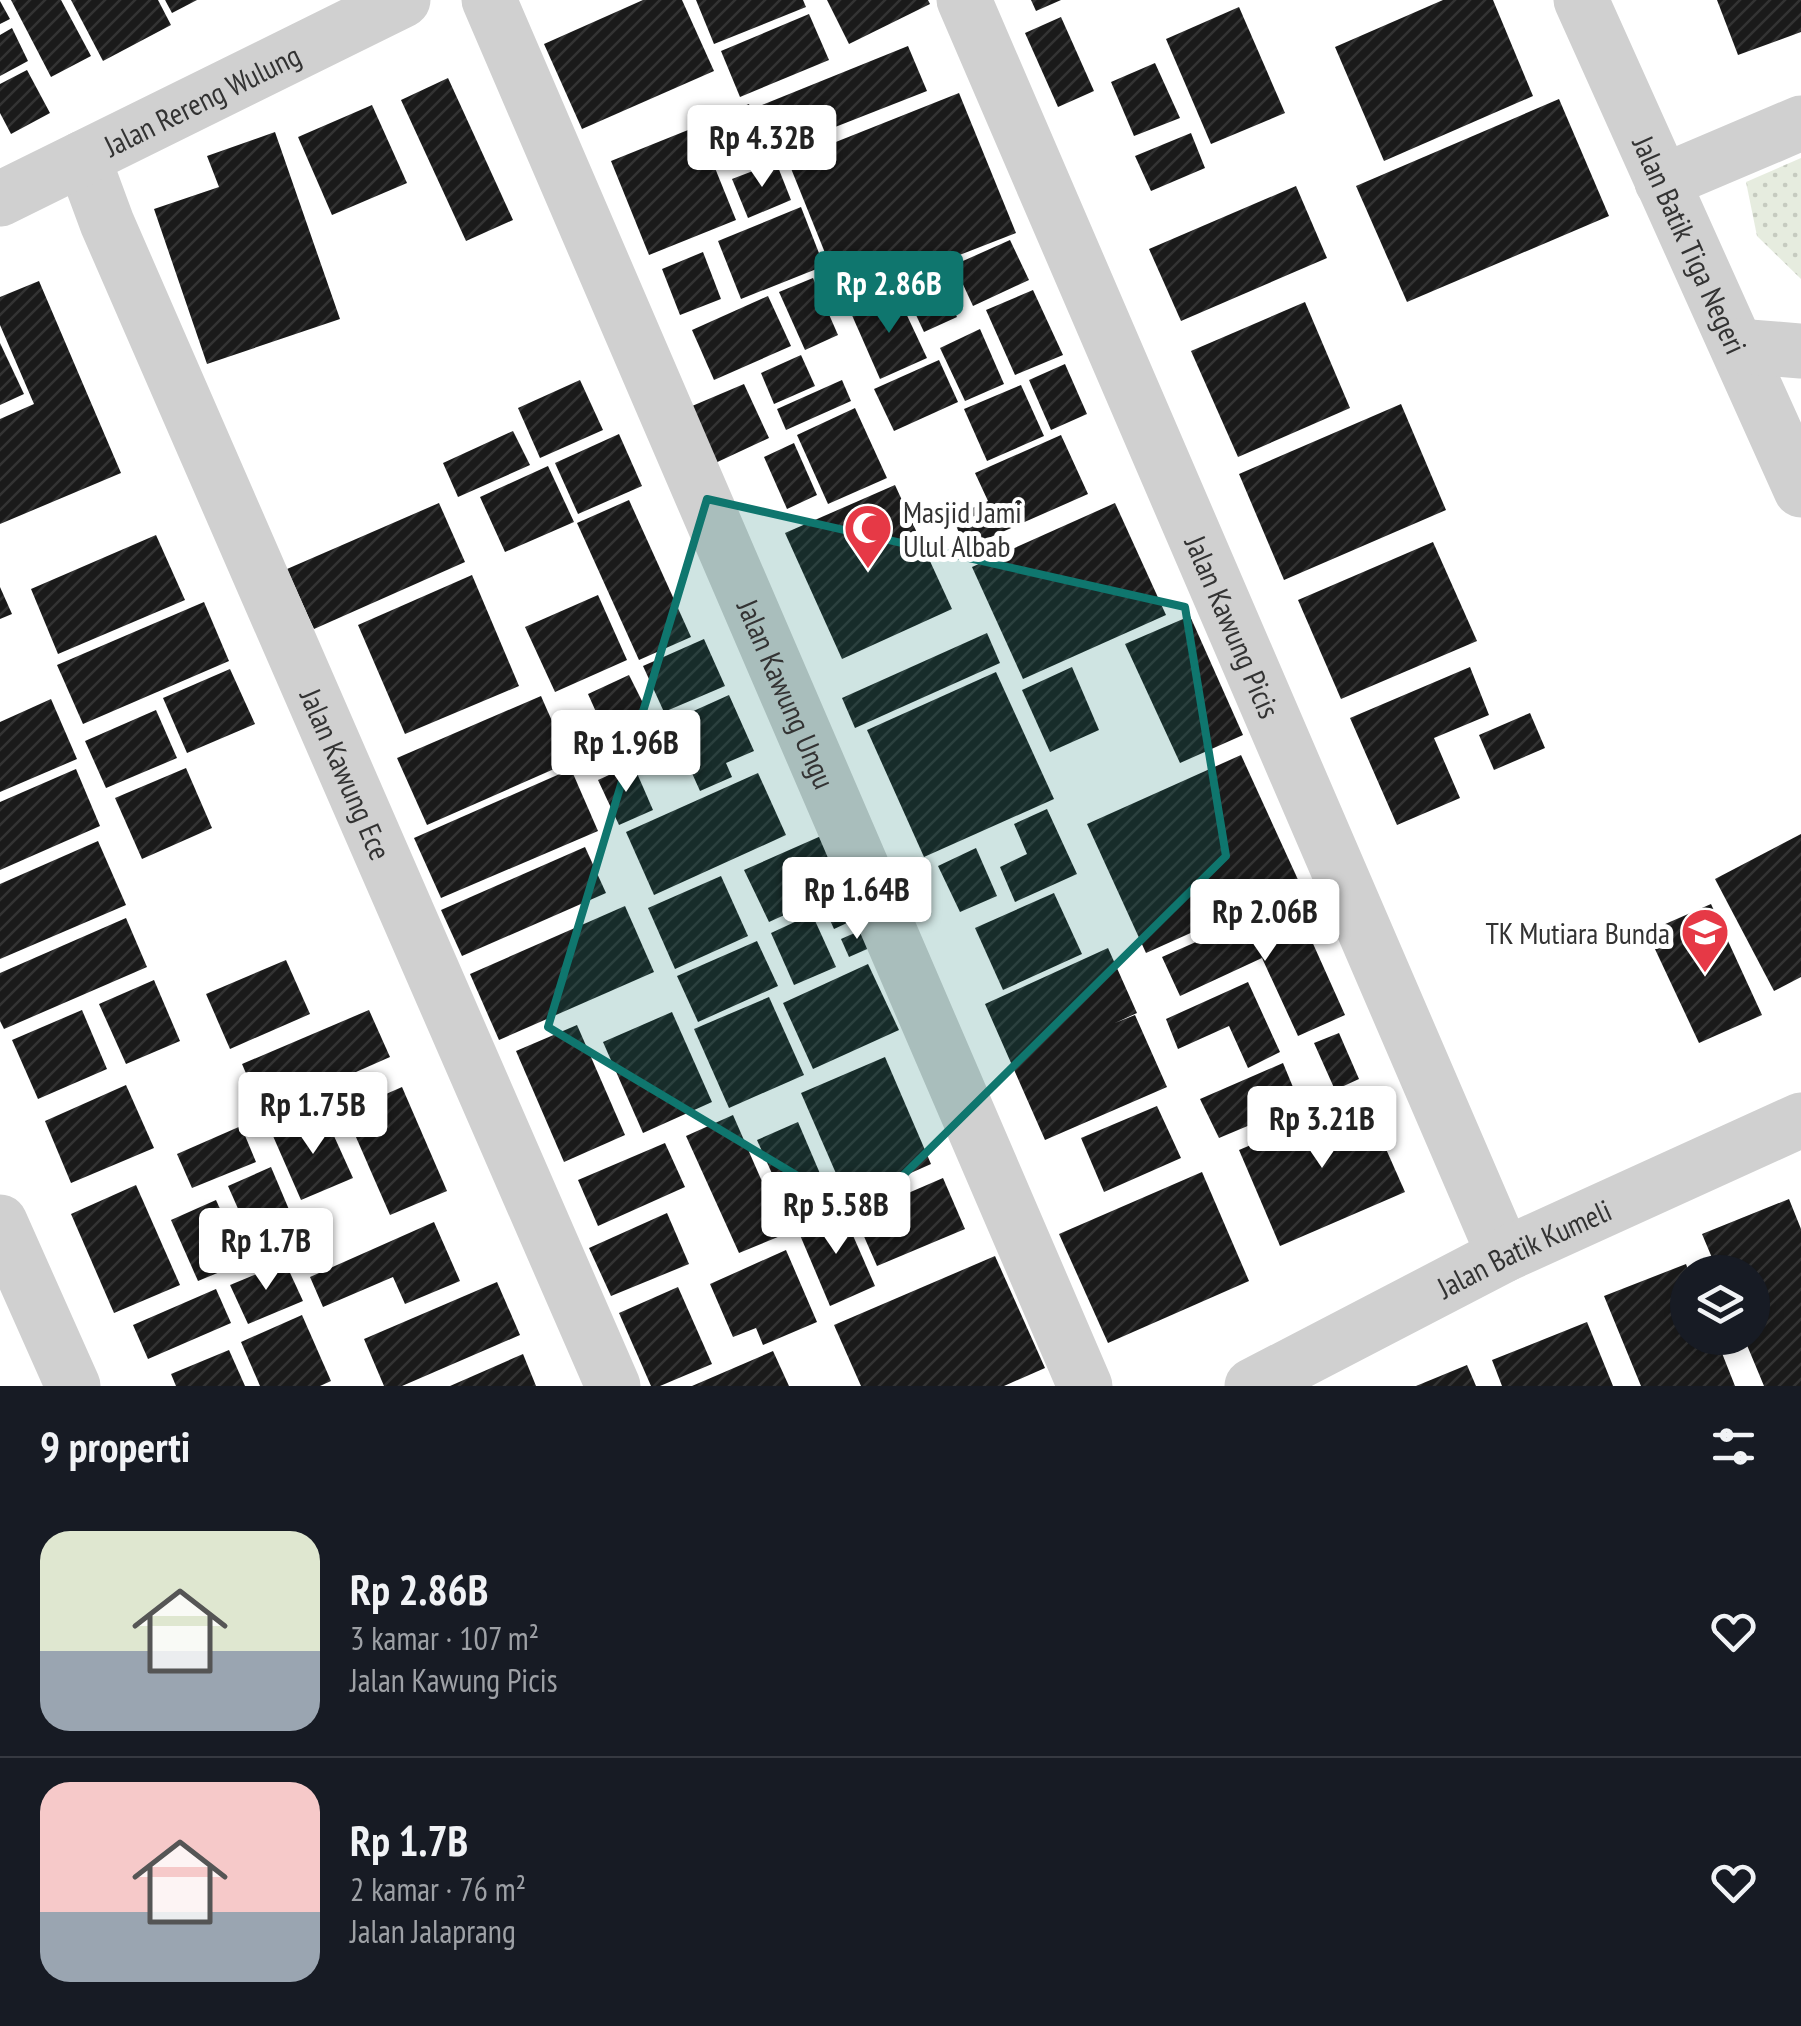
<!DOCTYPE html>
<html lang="id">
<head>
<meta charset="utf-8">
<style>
	:root { --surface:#171b24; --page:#20242c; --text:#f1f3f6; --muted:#9ea1a6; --line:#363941; --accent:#0f766e }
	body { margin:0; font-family:"PT Sans Narrow",sans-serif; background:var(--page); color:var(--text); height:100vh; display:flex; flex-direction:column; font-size:38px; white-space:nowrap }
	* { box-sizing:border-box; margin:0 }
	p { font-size:32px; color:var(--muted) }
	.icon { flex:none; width:55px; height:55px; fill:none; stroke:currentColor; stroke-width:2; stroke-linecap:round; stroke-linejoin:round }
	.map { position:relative; height:1386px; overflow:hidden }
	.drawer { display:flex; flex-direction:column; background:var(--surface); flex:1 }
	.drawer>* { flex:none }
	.controls { position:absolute; left:1670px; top:1255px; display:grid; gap:20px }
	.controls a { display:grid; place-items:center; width:100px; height:100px; border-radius:50%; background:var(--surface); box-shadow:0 5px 15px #0003; font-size:50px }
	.price { position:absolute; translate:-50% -85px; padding:0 22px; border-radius:10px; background:#fff; color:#222; font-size:32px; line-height:65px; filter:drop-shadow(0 2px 5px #0008) }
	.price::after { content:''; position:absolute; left:50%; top:60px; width:30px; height:22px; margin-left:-15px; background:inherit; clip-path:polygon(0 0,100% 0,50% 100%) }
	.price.on { background:var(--accent); color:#fff }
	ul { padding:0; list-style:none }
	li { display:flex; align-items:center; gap:30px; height:250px; padding:0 40px }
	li+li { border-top:2px solid var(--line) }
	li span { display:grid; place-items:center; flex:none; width:280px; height:200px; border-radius:30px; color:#555 }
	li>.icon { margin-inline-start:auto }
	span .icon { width:120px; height:120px; fill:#fffc; stroke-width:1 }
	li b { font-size:42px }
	h2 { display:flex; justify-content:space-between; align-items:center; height:120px; padding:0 40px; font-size:42px }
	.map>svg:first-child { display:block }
</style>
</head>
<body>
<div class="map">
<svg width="1801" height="1386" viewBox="0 0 1801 1386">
	<defs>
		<pattern id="grass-dots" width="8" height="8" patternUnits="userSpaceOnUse" patternTransform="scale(2.5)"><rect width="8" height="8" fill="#e6ecdf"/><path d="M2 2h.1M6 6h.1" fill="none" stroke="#c6cbc0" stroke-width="1.8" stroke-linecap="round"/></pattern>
		<pattern id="building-hatch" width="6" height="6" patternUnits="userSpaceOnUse" patternTransform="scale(2.5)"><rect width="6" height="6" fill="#1a1a1a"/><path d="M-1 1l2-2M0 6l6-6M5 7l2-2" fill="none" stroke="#333"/></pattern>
	</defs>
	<rect width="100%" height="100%" fill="#fff"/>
	<path fill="url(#grass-dots)" d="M1801,158v121l-44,-43 -11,-54z"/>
	<g fill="url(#building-hatch)">
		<path d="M11,0h50l30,56 -40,21z"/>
		<path d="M71,0h87l13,25 -68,36z"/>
		<path d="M165,0h32l-25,13z"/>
		<path d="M643,0h39l32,71 -132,58 -38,-85z"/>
		<path d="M696,0h107l3,7 -92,37z"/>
		<path d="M827,0h101l2,4 -81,40z"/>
		<path d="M1031,0h30l-25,11z"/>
		<path d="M1443,0h50l40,96 -149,65 -49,-114z"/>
		<path d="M1717,0h84v32l-63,23z"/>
		<path d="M0,1l10,18 -10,5z"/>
		<path d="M1239,7l46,106 -74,31 -45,-105z"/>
		<path d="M809,14l20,46 -89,37 -19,-46z"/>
		<path d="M1061,17l33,74 -36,16 -33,-74z"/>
		<path d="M12,28l16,33 -28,15v-41z"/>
		<path d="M908,46l19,45 -148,58 -17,-44z"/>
		<path d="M1155,63l25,55 -46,18 -23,-54z"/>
		<path d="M27,70l23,43 -39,21 -11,-21v-29z"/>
		<path d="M448,78l65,142 -47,21 -65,-141z"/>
		<path d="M959,93l57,140 -172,67 -56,-139z"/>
		<path d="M1559,99l50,117 -202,86 -51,-116z"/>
		<path d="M749,104l17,45 -43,16 -18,-44z"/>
		<path d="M372,105l35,78 -75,32 -34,-78z"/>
		<path d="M698,126l38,94 -87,35 -38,-94z"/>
		<path d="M275,132l65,187 -133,45 -53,-155 65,-22 -12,-31z"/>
		<path d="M1191,133l14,35 -54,23 -16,-35z"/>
		<path d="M776,162l15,38 -43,18 -16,-39z"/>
		<path d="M1296,186l31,72 -146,63 -32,-72z"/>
		<path d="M801,207l23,59 -83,33 -23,-58z"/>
		<path d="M1010,240l19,40 -56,26 -19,-41z"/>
		<path d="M703,252l18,47 -41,16 -18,-46z"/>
		<path d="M935,267l22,50 -33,15 -23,-49z"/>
		<path d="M813,278l25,57 -33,15 -26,-58z"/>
		<path d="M39,281l82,192 -121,51v-105l34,-15 -34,-79v-28z"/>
		<path d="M1033,290l30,65 -48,20 -29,-65z"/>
		<path d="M896,292l31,66 -47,21 -29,-66z"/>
		<path d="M768,296l23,50 -77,34 -22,-50z"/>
		<path d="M1305,302l45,106 -112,49 -47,-106z"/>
		<path d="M980,329l24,55 -39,17 -25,-53z"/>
		<path d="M0,343l24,51 -24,11z"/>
		<path d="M801,355l14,31 -41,18 -13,-31z"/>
		<path d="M939,360l19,42 -64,29 -20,-42z"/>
		<path d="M1065,364l22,50 -36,16 -22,-50z"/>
		<path d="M580,380l23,50 -63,28 -22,-50z"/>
		<path d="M842,380l9,21 -65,29 -9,-21z"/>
		<path d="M744,384l25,54 -58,27 -26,-56z"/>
		<path d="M1021,385l23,51 -57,25 -23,-52z"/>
		<path d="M1401,404l45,106 -162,70 -45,-106z"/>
		<path d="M855,408l32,70 -59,26 -31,-69z"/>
		<path d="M513,431l17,34 -72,32 -15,-34z"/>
		<path d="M619,434l23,52 -64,28 -23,-51z"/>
		<path d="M1061,435l27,59 -122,54 -14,-31 36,-16 -13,-28z"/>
		<path d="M794,443l23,52 -30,14 -23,-52z"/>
		<path d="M548,466l26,56 -69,30 -25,-55z"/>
		<path d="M895,485l57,124 -110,50 -57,-126z"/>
		<path d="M629,500l62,137 -52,23 -62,-137z"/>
		<path d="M439,503l26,59 -151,67 -27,-60z"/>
		<path d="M1115,503l51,112 -143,64 -51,-112z"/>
		<path d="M156,535l29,65 -127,54 -27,-65z"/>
		<path d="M1433,542l44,99 -136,58 -43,-99z"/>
		<path d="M472,575l47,111 -114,48 -47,-109z"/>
		<path d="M0,587l12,27 -12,5z"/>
		<path d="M598,595l29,65 -72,32 -30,-65z"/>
		<path d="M204,602l25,59 -146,63 -26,-59z"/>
		<path d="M1190,616l53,119 -63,28 -55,-119z"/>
		<path d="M987,633l13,30 -145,65 -13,-30z"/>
		<path d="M704,639l21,47 -61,26 -21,-46z"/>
		<path d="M1072,667l27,63 -49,22 -28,-62z"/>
		<path d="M1470,667l19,48 -55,23 26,60 -63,27 -47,-107z"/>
		<path d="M230,669l25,55 -68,29 -24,-55z"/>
		<path d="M996,672l58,127 -130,58 -57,-127z"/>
		<path d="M629,675l19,38 -43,19 -17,-38z"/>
		<path d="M729,695l25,56 -28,12 6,14 -32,14 -31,-69z"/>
		<path d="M541,696l29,66 -143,63 -30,-67z"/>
		<path d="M51,699l26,60 -77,33v-70z"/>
		<path d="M156,710l21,48 -71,30 -21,-47z"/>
		<path d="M1530,713l15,35 -51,22 -15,-35z"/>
		<path d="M1241,755l59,129 -154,69 -59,-129z"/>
		<path d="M633,764l20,46 -34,15 -21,-45z"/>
		<path d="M186,768l26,60 -70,31 -27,-61z"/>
		<path d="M76,769l24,57 -100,44v-68z"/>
		<path d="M571,769l27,62 -157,67 -27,-60z"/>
		<path d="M758,773l28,62 -132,60 -28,-63z"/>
		<path d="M1047,809l30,65 -62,28 -15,-35 27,-13 -13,-30z"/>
		<path d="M1801,834v143l-27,14 -59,-112z"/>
		<path d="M821,836l16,35 -42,19 7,17 -33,15 -25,-52z"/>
		<path d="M98,841l28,64 -126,54v-75z"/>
		<path d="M585,847l21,46 -144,63 -21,-46z"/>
		<path d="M976,848l21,48 -37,16 -22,-46z"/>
		<path d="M721,876l27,60 -73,33 -27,-61z"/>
		<path d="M845,883l15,34 -26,12 -15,-33z"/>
		<path d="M1054,893l28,61 -79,36 -28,-62z"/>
		<path d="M1293,899l52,116 -47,21 -36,-78 -82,38 -18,-39z"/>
		<path d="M1711,904l51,111 -63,28 -52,-111z"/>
		<path d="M625,906l29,66 -155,68 -29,-66z"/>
		<path d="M812,914l24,53 -42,18 -23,-52z"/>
		<path d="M126,918l21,49 -143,62 -4,-8v-48z"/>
		<path d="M866,928l8,18 -25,11 -8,-18z"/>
		<path d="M757,941l21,45 -80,36 -21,-46z"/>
		<path d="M1108,948l29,65 -22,10 20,-8 32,72 -122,53 -60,-136z"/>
		<path d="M286,960l24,54 -80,35 -24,-55z"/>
		<path d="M868,964l31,66 -86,39 -30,-66z"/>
		<path d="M154,980l26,61 -54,23 -27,-60z"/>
		<path d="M1248,982l32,70 -32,16 -19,-42 -51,23 -12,-30z"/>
		<path d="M769,997l35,78 -75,33 -35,-79z"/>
		<path d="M82,1010l25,59 -69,30 -26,-59z"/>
		<path d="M369,1010l21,47 -127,56 -21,-49z"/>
		<path d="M672,1012l40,90 -69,31 -40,-91z"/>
		<path d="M577,1025l48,110 -61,27 -48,-111z"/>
		<path d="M1339,1033l20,46 -24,11 -21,-47z"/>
		<path d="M885,1057l46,107 -83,37 -47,-108z"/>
		<path d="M1283,1063l17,41 -81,34 -19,-39z"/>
		<path d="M126,1085l28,63 -83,35 -26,-62z"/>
		<path d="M402,1087l45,104 -57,24 -45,-103z"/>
		<path d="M1363,1097l42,95 -125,54 -41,-96z"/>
		<path d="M1157,1106l24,52 -77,34 -23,-54z"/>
		<path d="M324,1114l29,64 -52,22 -28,-64z"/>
		<path d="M733,1115l52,119 -46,19 -53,-117z"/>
		<path d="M798,1122l29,68 -40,17 -30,-67z"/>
		<path d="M241,1126l15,36 -64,26 -15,-34z"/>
		<path d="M665,1143l20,44 -87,39 -20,-46z"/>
		<path d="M271,1167l33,78 -42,18 -34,-77z"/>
		<path d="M1202,1172l47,109 -141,62 -49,-109z"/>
		<path d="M943,1178l22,51 -88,37 -22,-50z"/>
		<path d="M136,1185l44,100 -66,28 -43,-99z"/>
		<path d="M1789,1199l12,30v157h-37l-20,-48h8v-66h-34l-16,-38z"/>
		<path d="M216,1200l28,62 -46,19 -27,-61z"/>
		<path d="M841,1208l34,78 -45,20 -33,-78z"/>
		<path d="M667,1213l22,51 -78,32 -22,-48z"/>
		<path d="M434,1222l26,59 -55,23 -12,-27 -70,30 -13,-30z"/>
		<path d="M786,1250l31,72 -54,23 -7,-17 -23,9 -23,-53z"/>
		<path d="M995,1256l50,112 -41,18h-143l-27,-61z"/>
		<path d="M285,1262l18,39 -55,23 -18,-39z"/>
		<path d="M1686,1264l3,8 -1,66h28l19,48h-94l-37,-90z"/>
		<path d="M497,1282l23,53 -118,51h-18l-20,-47z"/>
		<path d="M678,1287l34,77 -52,22h-9l-32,-73z"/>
		<path d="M216,1289l15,34 -83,36 -15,-34z"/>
		<path d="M302,1315l29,66 -11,5h-60l-19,-44z"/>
		<path d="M1587,1322l26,64h-111l-10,-26z"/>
		<path d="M229,1350l16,36h-69l-5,-12z"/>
		<path d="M773,1351l16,35h-97z"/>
		<path d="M523,1354l13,32h-86z"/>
		<path d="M1467,1365l9,21h-60z"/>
	</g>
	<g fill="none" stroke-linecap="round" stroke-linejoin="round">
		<g stroke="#d0d0d0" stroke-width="55">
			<path id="s1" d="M489,0l596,1386"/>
			<path id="s2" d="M964,0l540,1255"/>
			<path id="s3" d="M1581,0l220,490"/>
			<path id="s4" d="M83,158l24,65 506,1163"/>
			<path d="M1662,182l139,-59"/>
			<path id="s5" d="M0,199l403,-199"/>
			<path d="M1737,346l64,5"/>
			<path d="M0,1222l73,164"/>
			<path id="s6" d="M1252,1386l252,-131 297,-135"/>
		</g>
	</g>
	<path fill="#0f766e" fill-opacity="0.2" stroke="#0f766e" stroke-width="8" stroke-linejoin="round" d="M707,499l478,108 41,249 -363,359 -315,-188z"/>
	<defs>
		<g id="mosque-pin" transform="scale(2.5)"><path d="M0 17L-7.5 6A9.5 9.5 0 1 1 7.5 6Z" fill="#e63946" stroke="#fff"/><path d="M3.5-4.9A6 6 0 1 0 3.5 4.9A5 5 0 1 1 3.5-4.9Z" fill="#fff"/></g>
		<g id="school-pin" transform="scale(2.5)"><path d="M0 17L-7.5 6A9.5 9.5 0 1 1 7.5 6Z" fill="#e63946" stroke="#fff"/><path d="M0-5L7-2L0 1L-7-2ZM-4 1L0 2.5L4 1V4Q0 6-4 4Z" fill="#fff"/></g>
	</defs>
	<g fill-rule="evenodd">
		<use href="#mosque-pin" x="868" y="528"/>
		<use href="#school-pin" x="1705" y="932"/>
	</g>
	<g text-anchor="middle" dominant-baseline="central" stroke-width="10" stroke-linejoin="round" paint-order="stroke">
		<g font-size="30" fill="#333" stroke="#fff">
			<text stroke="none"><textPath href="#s5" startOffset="225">Jalan Rereng Wulung</textPath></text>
			<text stroke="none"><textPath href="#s3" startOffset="268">Jalan Batik Tiga Negeri</textPath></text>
			<text stroke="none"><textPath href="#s2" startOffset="682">Jalan Kawung Picis</textPath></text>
			<text stroke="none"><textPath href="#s1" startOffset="755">Jalan Kawung Ungu</textPath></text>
			<text stroke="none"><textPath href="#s4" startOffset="670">Jalan Kawung Ece</textPath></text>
			<text stroke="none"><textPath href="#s6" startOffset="305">Jalan Batik Kumeli</textPath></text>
		</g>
		<g font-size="30" fill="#333" stroke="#fff" text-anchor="start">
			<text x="903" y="511">Masjid Jami<tspan x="903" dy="34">Ulul Albab</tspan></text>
			<text x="1670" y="932" text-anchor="end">TK Mutiara Bunda</text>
		</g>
	</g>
</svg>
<div class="controls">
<a><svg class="icon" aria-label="layers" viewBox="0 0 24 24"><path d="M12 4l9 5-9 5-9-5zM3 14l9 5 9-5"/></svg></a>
</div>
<b class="price" style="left:762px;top:190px">Rp 4.32B</b>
<b class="price on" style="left:889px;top:336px">Rp 2.86B</b>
<b class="price" style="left:626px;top:795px">Rp 1.96B</b>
<b class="price" style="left:857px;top:942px">Rp 1.64B</b>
<b class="price" style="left:1265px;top:964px">Rp 2.06B</b>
<b class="price" style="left:313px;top:1157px">Rp 1.75B</b>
<b class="price" style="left:1322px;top:1171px">Rp 3.21B</b>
<b class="price" style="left:836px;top:1257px">Rp 5.58B</b>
<b class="price" style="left:266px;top:1293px">Rp 1.7B</b>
</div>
<section class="drawer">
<h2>9 properti<svg class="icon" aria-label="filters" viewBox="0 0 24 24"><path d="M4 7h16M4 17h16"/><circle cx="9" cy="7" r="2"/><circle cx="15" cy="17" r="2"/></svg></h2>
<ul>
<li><span style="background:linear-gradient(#dfe7d0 60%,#9aa5b1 0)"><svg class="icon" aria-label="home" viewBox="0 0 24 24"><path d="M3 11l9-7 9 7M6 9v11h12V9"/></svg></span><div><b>Rp 2.86B</b><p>3 kamar · 107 m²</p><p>Jalan Kawung Picis</p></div><svg class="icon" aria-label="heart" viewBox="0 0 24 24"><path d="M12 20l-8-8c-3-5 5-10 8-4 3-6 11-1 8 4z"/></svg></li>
<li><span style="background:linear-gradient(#f6c9c9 65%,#9aa5b1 0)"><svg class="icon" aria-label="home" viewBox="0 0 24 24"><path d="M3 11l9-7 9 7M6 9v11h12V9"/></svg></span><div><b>Rp 1.7B</b><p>2 kamar · 76 m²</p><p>Jalan Jalaprang</p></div><svg class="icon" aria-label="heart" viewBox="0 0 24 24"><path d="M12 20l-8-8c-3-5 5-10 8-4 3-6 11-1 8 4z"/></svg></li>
</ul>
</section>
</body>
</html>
